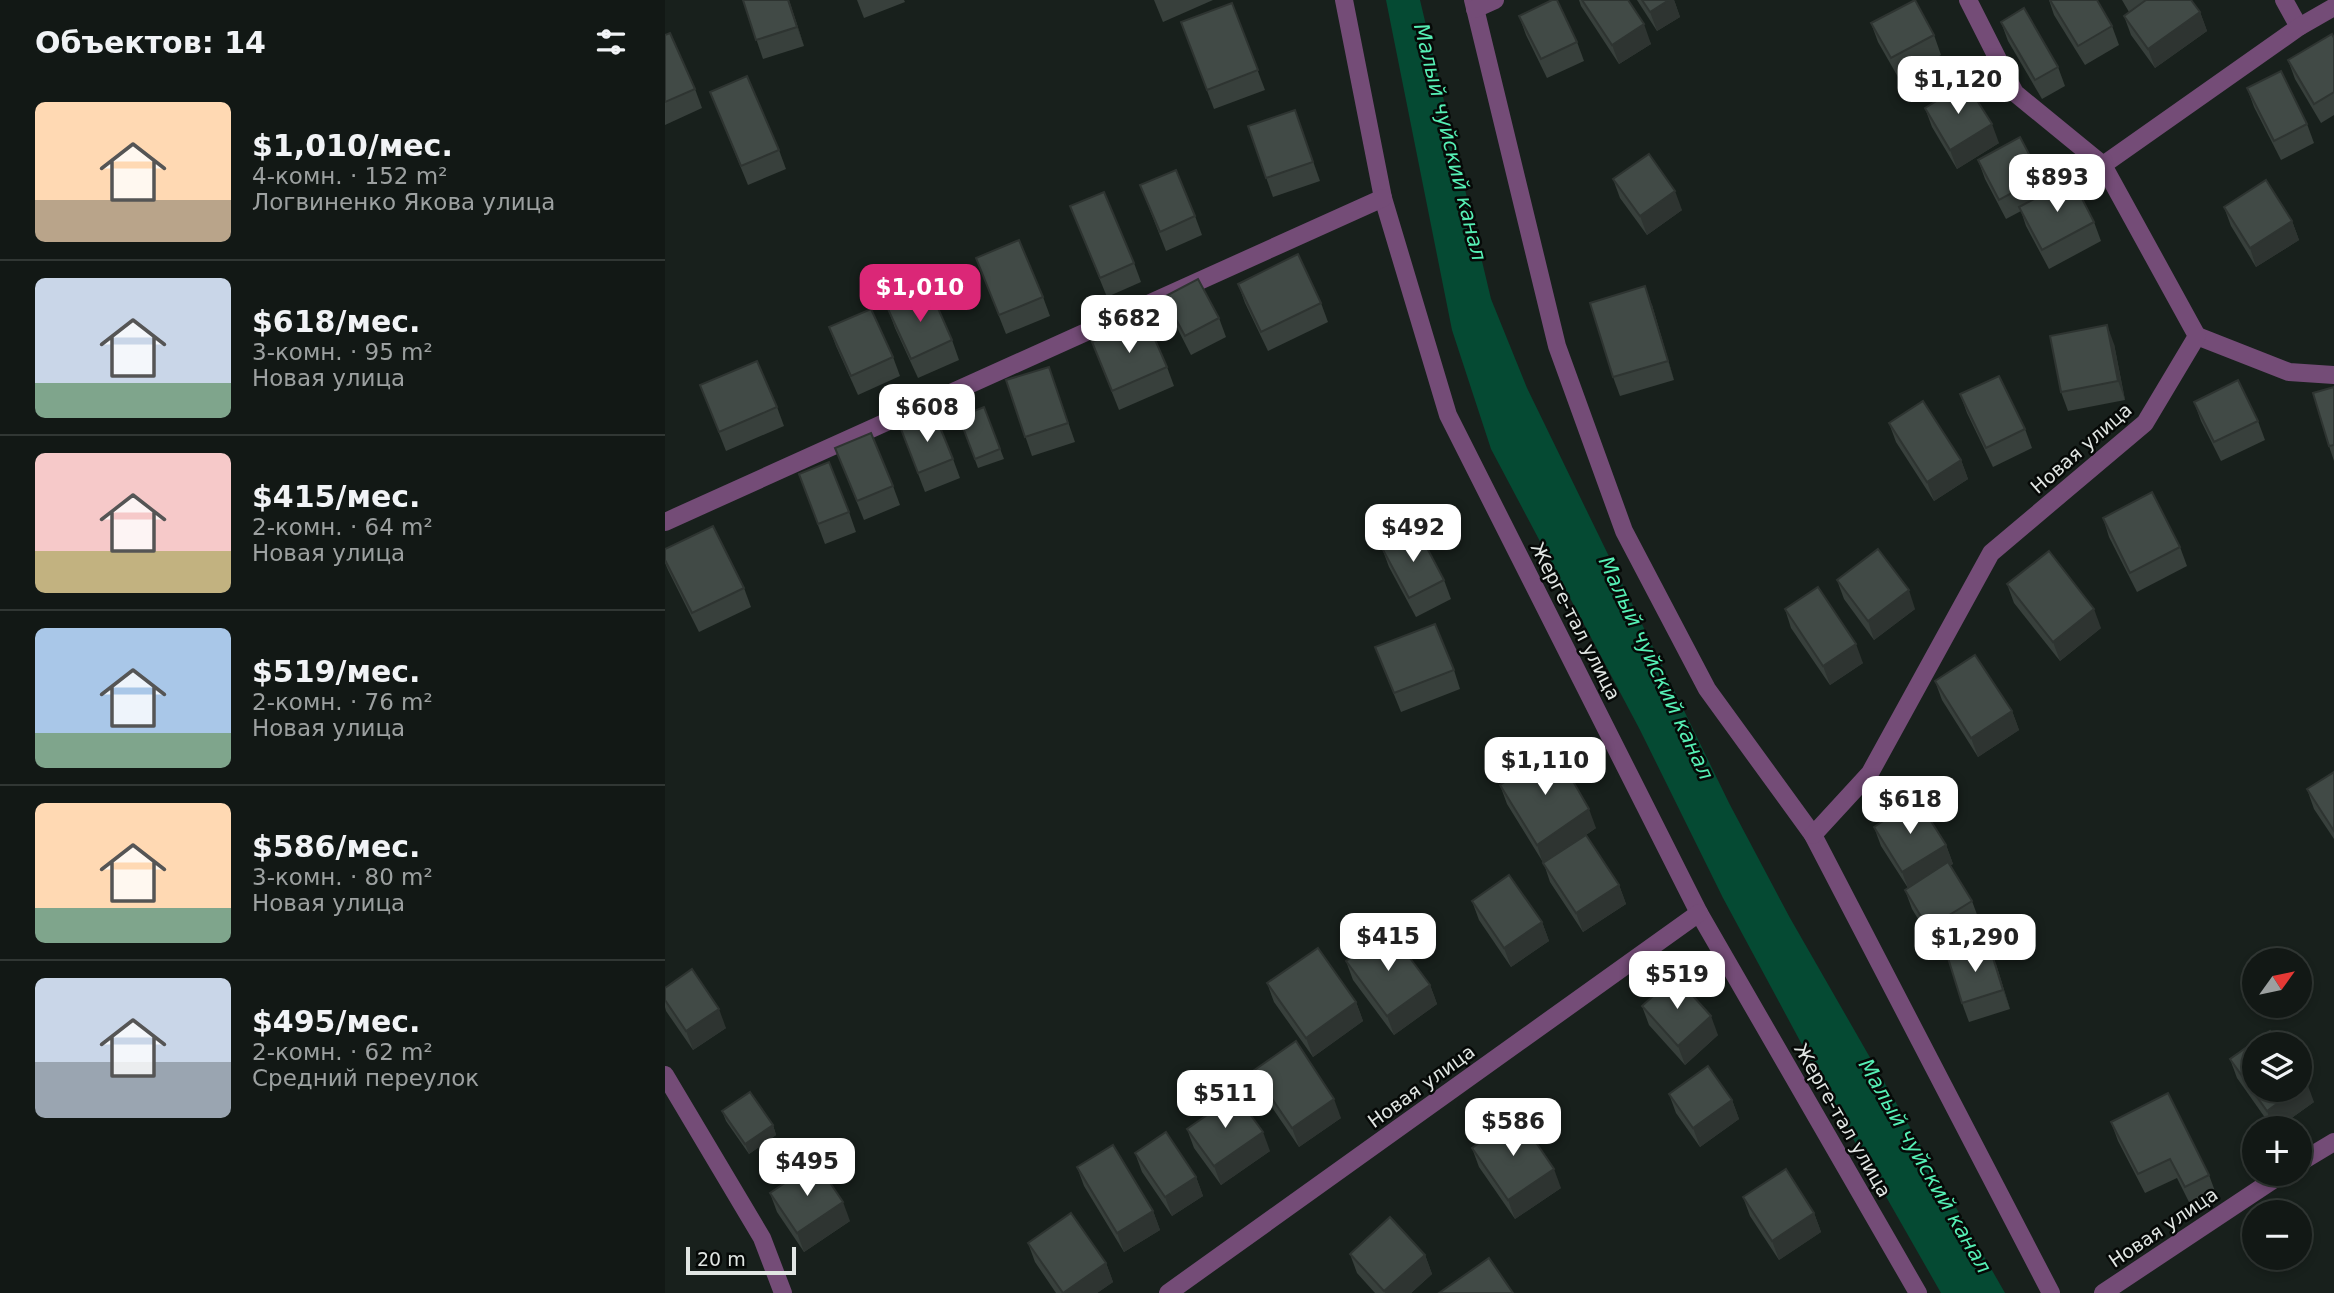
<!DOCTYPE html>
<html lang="ru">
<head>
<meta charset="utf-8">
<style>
	:root { --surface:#121815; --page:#1f2522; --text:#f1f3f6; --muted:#9ca0a0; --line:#313734; --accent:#db2777 }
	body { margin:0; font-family:"DejaVu Sans",sans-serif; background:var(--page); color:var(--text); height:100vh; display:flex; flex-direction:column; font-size:26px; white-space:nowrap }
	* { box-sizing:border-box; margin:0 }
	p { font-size:23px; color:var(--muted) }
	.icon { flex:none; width:38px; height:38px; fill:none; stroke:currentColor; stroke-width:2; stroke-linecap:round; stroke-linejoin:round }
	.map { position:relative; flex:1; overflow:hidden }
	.details { display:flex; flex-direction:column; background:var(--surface); width:665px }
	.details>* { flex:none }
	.needle { width:46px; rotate:57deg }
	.controls { position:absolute; left:1577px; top:948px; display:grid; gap:14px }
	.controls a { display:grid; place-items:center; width:70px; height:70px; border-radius:50%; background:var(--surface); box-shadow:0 4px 10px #0003,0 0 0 2px var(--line); font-size:35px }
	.scale { position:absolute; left:21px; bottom:18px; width:110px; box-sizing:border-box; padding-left:7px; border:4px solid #e1e6e3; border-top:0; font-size:19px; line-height:24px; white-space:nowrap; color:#e1e6e3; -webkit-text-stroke:5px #060907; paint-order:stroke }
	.price { position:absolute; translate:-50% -60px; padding:0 16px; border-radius:14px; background:#fff; color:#222; font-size:23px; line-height:46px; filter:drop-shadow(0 2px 4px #0008) }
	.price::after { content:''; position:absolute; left:50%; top:42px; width:21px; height:16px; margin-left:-10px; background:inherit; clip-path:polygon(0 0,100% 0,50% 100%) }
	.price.current { background:var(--accent); color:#fff }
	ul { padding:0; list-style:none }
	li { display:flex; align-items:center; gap:21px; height:175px; padding:0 35px }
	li+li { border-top:2px solid var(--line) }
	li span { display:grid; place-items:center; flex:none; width:196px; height:140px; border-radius:10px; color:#555 }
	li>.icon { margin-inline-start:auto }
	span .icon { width:84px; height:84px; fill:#fffc; stroke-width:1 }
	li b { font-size:30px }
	h2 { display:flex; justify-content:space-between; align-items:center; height:84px; padding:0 35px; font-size:30px }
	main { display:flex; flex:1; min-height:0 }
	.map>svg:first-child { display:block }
</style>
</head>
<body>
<main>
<section class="details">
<h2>Объектов: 14<svg class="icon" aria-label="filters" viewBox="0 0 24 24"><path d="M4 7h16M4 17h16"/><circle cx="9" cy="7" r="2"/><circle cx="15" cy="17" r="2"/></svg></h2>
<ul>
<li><span style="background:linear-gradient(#ffd9b3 70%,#b9a48a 0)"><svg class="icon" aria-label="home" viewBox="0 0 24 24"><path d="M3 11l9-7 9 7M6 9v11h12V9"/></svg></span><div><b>$1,010/мес.</b><p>4-комн. · 152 m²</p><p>Логвиненко Якова улица</p></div></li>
<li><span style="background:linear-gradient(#c9d6e8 75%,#7fa58c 0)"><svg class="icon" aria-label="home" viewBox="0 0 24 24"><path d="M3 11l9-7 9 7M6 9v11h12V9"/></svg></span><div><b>$618/мес.</b><p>3-комн. · 95 m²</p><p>Новая улица</p></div></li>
<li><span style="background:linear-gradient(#f6c9c9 70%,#c2b280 0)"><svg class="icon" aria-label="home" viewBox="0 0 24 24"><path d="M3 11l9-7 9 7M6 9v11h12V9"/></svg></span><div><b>$415/мес.</b><p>2-комн. · 64 m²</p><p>Новая улица</p></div></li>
<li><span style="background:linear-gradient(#a9c7e8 75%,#7fa58c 0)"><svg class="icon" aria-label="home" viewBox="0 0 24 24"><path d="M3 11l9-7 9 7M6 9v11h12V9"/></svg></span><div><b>$519/мес.</b><p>2-комн. · 76 m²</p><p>Новая улица</p></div></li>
<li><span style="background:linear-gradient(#ffd9b3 75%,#7fa58c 0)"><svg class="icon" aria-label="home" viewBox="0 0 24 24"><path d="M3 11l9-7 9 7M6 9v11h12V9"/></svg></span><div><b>$586/мес.</b><p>3-комн. · 80 m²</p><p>Новая улица</p></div></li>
<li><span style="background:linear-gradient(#c9d6e8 60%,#9aa5b1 0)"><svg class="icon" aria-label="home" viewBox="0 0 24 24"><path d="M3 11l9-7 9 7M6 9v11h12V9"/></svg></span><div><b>$495/мес.</b><p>2-комн. · 62 m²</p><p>Средний переулок</p></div></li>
</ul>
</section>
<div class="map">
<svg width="1669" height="1293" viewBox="0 0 1669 1293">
	<rect width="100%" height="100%" fill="#18201c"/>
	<path fill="#054a33" d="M721,0h34l71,299 36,89 202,415 61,115 215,375h-64l-93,-163 -125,-232 -83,-168 -149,-281 -39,-119z"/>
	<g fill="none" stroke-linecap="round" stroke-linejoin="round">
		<g stroke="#744c77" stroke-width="18">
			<path d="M679,0l39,198 65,217 251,498 219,380"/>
			<path d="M808,0l84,346 67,185 83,158 106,146 238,458"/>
			<path d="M1619,0l15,27"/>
			<path d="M810,9l20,-9"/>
			<path d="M1438,165l196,-138 35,-20"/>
			<path d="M1532,336l92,36 45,3"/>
			<path d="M0,522l718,-324"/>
			<path d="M1148,835l57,-62 121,-220 154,-130 52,-87 -94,-171 -88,-72 -47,-93"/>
			<path d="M0,1075l97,163 21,55"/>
			<path d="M1634,1163l35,-21"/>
			<path d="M503,1293l531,-380"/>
			<path d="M1438,1293l179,-119"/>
		</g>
	</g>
	<g fill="#38403c">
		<path d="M78,0h46l15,46 -41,13z"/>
		<path d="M192,0h47l1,2 -41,16z"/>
		<path d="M489,0h59l-50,22z"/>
		<path d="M914,0h49l23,44 -32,20 -38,-58z"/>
		<path d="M972,0h37l6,17 -23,14z"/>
		<path d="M1384,0h48l15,26 7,19 -34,20 -31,-50z"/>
		<path d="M1457,0h69l9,12 7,19 -52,37 -24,-33 -7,-19 5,-4z"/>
		<path d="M567,3l33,87 -51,19 -33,-87z"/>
		<path d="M854,16l58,26 7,19 -37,17 -21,-43z"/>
		<path d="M1336,22l57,45 7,19 -23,13 -34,-58z"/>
		<path d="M1206,23l63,12 7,20 -43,22 -20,-35z"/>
		<path d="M0,35l30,54 7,19 -37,17z"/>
		<path d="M1669,38v77l-13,8 -26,-44 -7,-19z"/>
		<path d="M1582,88l60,36 7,19 -33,17 -27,-53z"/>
		<path d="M45,92l69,58 7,19 -38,16z"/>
		<path d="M1260,108l74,35 -42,26 -25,-42z"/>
		<path d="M630,110l25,71 -47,16 -25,-71z"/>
		<path d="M1313,160l63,17 6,15 47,30 7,19 -52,28 -23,-43 -5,-15 -15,8 -21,-40z"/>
		<path d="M948,179l69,31 -35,25 -27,-37z"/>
		<path d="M475,185l55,31 7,19 -36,16z"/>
		<path d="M405,206l64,57 7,19 -34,15z"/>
		<path d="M1559,207l68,14 7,19 -43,27 -25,-41z"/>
		<path d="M311,258l67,39 7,19 -44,18z"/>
		<path d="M573,284l83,19 7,19 -60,29 -23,-48z"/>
		<path d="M499,297l55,21 7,19 -35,18 -20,-39z"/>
		<path d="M987,305l22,75 -54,16 -7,-19z"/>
		<path d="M223,309l64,31 7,20 -41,18 -23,-50z"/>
		<path d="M164,327l64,30 7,19 -42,19 -22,-49z"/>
		<path d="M427,342l75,25 7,19 -55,24z"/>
		<path d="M1449,344l11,56 -57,11 -7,-19z"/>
		<path d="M384,367l26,75 -43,14 -26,-76z"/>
		<path d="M35,385l77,22 7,19 -58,25z"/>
		<path d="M1669,387v74l-5,-15z"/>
		<path d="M1295,394l65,35 7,19 -39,19 -26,-54z"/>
		<path d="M1529,402l64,19 7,19 -44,21 -20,-40z"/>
		<path d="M319,407l20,52 -26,9 -19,-51z"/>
		<path d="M1224,423l72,37 7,19 -34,22 -38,-59z"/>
		<path d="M236,429l52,30 7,19 -35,14z"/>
		<path d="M170,448l58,38 7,19 -36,15z"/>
		<path d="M134,474l50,38 7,20 -31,12z"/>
		<path d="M1438,518l77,29 7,19 -50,26 -28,-55z"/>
		<path d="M717,548l62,32 7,19 -35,18 -27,-50z"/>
		<path d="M0,549l79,39 7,19 -52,25 -31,-62 -3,-7z"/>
		<path d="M1172,580l78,29 -41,31 -30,-41z"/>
		<path d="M1342,584l94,44 -41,33 -46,-58z"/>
		<path d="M1120,609l78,54 -33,22 -39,-57z"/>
		<path d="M710,647l79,23 6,19 -59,23z"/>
		<path d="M1270,681l77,30 7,19 -41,27 -36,-57z"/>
		<path d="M1669,772v67l-20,-30 -7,-20z"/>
		<path d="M835,785l96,43 -10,7 33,50 7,19 -43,28 -33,-50 -6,-18 -37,-60z"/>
		<path d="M1209,827l72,18 7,19 -3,1 22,36 7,19 -44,27 -23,-38 -7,-19 3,-2 -27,-42z"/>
		<path d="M807,901l70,21 7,19 -38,26 -32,-47z"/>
		<path d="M681,961l84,24 7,19 -43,31 -41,-55z"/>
		<path d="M1331,964l14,45 -41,13 -7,-19z"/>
		<path d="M602,983l89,19 7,19 -50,36 -39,-55z"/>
		<path d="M0,988l61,40 -33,22 -27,-39 -1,-4z"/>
		<path d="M977,1006l76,29 -33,30 -36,-40z"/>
		<path d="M1565,1059l84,43 -38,27h-3l-36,-51z"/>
		<path d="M588,1071l88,47 -42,29 -39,-57z"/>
		<path d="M1004,1094l63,6 7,19 -39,28 -24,-34z"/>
		<path d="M57,1111l51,14 3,10 -27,19 -23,-33z"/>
		<path d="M1446,1122l98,53 7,19 -25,12 -14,-28 -32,15 -27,-52z"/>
		<path d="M522,1129l83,22 -49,34 -27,-37z"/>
		<path d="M807,1148l89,40 -46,31 -36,-52z"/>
		<path d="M470,1153l61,24 7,19 -31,20 -30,-44z"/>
		<path d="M412,1167l76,44 7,19 -36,22 -40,-66z"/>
		<path d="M105,1193l80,28 -46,31 -27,-40z"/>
		<path d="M1078,1197l71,16 7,19 -42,28 -29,-44z"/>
		<path d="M363,1243l78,20 7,19 -16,11h-41l-21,-31z"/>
		<path d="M685,1254l75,1 7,19 -21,19h-36l-18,-20z"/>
	</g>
	<g fill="#2e3431">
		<path d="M123,0h1l15,46 -7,-19z"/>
		<path d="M1004,0h5l6,17 -23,14 -7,-19z"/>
		<path d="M1535,12l7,19 -52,37 -7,-19z"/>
		<path d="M979,24l7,20 -32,20 -7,-19z"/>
		<path d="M1327,124l7,19 -42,26 -7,-19z"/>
		<path d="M1010,191l7,19 -35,25 -7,-19z"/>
		<path d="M1627,221l7,19 -43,27 -6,-19z"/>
		<path d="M980,286l7,19 22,75 -6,-19z"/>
		<path d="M1442,325l7,19 11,56 -7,-19z"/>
		<path d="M1296,460l7,19 -34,22 -7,-19z"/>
		<path d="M1244,590l6,19 -41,31 -6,-19z"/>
		<path d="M1429,609l7,19 -41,33 -7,-19z"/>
		<path d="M1191,644l7,19 -33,22 -7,-19z"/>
		<path d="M1347,711l7,19 -41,27 -7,-19z"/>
		<path d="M924,809l7,19 -53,36 -6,-19z"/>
		<path d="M1281,845l7,19 -44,27 -7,-19z"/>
		<path d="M954,885l7,19 -43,28 -7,-19z"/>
		<path d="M877,922l7,19 -38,26 -7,-19z"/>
		<path d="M1324,945l7,19 14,45 -7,-19z"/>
		<path d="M765,985l7,19 -43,31 -7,-19z"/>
		<path d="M691,1002l7,19 -50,36 -7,-19z"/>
		<path d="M54,1009l7,19 -33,22 -7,-19z"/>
		<path d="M1046,1016l7,19 -33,30 -7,-19z"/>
		<path d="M1642,1083l7,19 -38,27h-3l-6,-18 29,-21h3v-2z"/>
		<path d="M669,1099l7,19 -42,29 -7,-19z"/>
		<path d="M1067,1100l7,19 -39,28 -7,-19z"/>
		<path d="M108,1125l3,10 -27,19 -4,-10z"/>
		<path d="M598,1132l7,19 -49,34 -7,-19z"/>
		<path d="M889,1169l7,19 -46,31 -7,-19z"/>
		<path d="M531,1177l7,19 -31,20 -7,-19z"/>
		<path d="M178,1202l7,19 -46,31 -7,-19z"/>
		<path d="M488,1211l7,19 -36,22 -7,-19z"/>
		<path d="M1149,1213l7,19 -42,28 -7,-19z"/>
		<path d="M760,1255l7,19 -21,19h-26l-1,-2z"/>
		<path d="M441,1263l7,19 -16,11h-34z"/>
	</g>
	<g fill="#414a46" stroke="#2e3431" stroke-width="2">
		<path d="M78,0h45l9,27 -41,13z"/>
		<path d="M887,0h5l20,42 -36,17 -22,-43z"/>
		<path d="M917,0h46l16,24 -32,21z"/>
		<path d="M977,0h27l-19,12z"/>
		<path d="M1250,0l19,35 -43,23 -20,-35z"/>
		<path d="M1385,0h47l15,26 -34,20z"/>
		<path d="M1481,0h45l9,12 -52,37 -24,-33z"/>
		<path d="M567,3l26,67 -51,20 -26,-68z"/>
		<path d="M1359,8l34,59 -23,13 -34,-58z"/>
		<path d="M5,33l25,56 -30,13v-67z"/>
		<path d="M1667,34l2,4v54l-20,12 -26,-44z"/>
		<path d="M1616,71l26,53 -33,17 -27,-53z"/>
		<path d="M82,76l32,74 -38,16 -31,-74z"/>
		<path d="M1301,83l26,41 -42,26 -25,-42z"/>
		<path d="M630,110l18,52 -47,16 -18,-52z"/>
		<path d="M1355,137l21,40 -42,23 -21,-40z"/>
		<path d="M984,154l26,37 -35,25 -27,-37z"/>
		<path d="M511,170l19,46 -35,16 -20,-47z"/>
		<path d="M1407,179l22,43 -52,28 -23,-43z"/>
		<path d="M1601,180l26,41 -42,27 -26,-41z"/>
		<path d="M439,192l30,71 -34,15 -30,-72z"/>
		<path d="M354,240l24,57 -44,18 -23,-57z"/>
		<path d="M633,254l23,49 -60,29 -23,-48z"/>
		<path d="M533,279l21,39 -34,18 -21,-39z"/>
		<path d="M980,286l23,75 -55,16 -23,-74z"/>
		<path d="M265,290l22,50 -41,19 -23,-50z"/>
		<path d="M206,309l22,48 -42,19 -22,-49z"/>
		<path d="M481,319l21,48 -55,24 -20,-49z"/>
		<path d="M1442,325l11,56 -57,11 -11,-56z"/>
		<path d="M92,361l20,46 -58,25 -19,-47z"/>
		<path d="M384,367l19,56 -43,14 -19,-57z"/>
		<path d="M1334,376l26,53 -39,19 -26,-54z"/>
		<path d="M1573,380l20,41 -44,21 -20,-40z"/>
		<path d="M1669,387v58l-5,1 -16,-53z"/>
		<path d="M1258,401l38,59 -34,22 -38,-59z"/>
		<path d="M319,407l16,42 -25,10 -16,-42z"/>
		<path d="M270,415l18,44 -35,14 -17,-44z"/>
		<path d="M206,433l22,53 -36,15 -22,-53z"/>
		<path d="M164,462l20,50 -31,12 -19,-50z"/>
		<path d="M1487,492l28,55 -50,26 -27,-55z"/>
		<path d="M48,526l31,62 -52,25 -27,-53v-11z"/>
		<path d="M752,529l27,51 -35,18 -27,-50z"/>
		<path d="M1213,549l31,41 -41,31 -31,-41z"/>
		<path d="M1384,551l45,58 -41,33 -46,-58z"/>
		<path d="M1153,587l38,57 -33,22 -38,-57z"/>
		<path d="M770,624l19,46 -60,23 -19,-46z"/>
		<path d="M1310,655l37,56 -41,27 -36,-57z"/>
		<path d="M890,750l34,59 -52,36 -37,-60z"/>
		<path d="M1669,772v59l-27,-42z"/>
		<path d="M1252,799l29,46 -44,27 -28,-45z"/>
		<path d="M921,835l33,50 -43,28 -33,-50z"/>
		<path d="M1283,862l24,39 -44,27 -23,-38z"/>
		<path d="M844,875l33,47 -38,26 -32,-47z"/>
		<path d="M724,930l41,55 -43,31 -41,-55z"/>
		<path d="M1324,945l14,45 -41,13 -14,-45z"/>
		<path d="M653,948l38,54 -50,36 -39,-55z"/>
		<path d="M27,969l27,40 -33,22 -21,-31v-12z"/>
		<path d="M1010,976l36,40 -33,30 -36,-40z"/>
		<path d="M1605,1031l10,14h-26v45h42l-29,21 -37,-52z"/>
		<path d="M631,1041l38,58 -42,29 -39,-57z"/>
		<path d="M1043,1066l24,34 -39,28 -24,-34z"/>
		<path d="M1634,1072l8,11 -8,5z"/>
		<path d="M85,1092l23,33 -28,19 -23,-33z"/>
		<path d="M1503,1093l41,82 -24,12 -15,-28 -32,15 -27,-52z"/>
		<path d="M571,1095l27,37 -49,34 -27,-37z"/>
		<path d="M853,1116l36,53 -46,31 -36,-52z"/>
		<path d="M501,1132l30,45 -31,20 -30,-44z"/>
		<path d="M448,1145l40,66 -36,22 -40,-66z"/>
		<path d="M151,1162l27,40 -46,31 -27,-40z"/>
		<path d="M1121,1169l28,44 -42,28 -29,-44z"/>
		<path d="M406,1213l35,50 -43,30 -35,-50z"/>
		<path d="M725,1217l35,38 -41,36 -34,-37z"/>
		<path d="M824,1258l24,35h-74z"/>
	</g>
	<g text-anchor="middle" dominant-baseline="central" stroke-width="5" stroke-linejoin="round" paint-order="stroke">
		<g font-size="19" fill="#e1e6e3" stroke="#060907">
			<text transform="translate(1416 448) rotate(-41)">Новая улица</text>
			<text transform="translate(911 621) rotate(63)">Жерге-тал улица</text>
			<text transform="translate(756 1086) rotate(-36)">Новая улица</text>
			<text transform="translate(1178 1120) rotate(60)">Жерге-тал улица</text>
			<text transform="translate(1498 1227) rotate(-34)">Новая улица</text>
		</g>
		<g font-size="21" font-style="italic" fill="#56f0b5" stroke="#060907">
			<text transform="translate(785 142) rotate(76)">Малый чуйский канал</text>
			<text transform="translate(991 668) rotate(65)">Малый чуйский канал</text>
			<text transform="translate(1260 1166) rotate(60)">Малый чуйский канал</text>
		</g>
	</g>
</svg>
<div class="controls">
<a><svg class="needle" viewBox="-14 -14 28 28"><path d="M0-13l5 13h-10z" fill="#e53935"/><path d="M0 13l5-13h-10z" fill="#9ca0a0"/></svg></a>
<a><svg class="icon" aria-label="layers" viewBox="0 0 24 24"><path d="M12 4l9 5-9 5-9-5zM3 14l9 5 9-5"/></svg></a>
<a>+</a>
<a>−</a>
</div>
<div class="scale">20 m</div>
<b class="price" style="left:1293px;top:116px">$1,120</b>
<b class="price" style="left:1392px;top:214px">$893</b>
<b class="price current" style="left:255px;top:324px">$1,010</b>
<b class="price" style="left:464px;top:355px">$682</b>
<b class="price" style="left:262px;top:444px">$608</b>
<b class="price" style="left:748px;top:564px">$492</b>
<b class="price" style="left:880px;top:797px">$1,110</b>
<b class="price" style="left:1245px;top:836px">$618</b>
<b class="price" style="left:723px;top:973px">$415</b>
<b class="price" style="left:1310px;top:974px">$1,290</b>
<b class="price" style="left:1012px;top:1011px">$519</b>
<b class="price" style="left:560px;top:1130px">$511</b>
<b class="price" style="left:848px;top:1158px">$586</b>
<b class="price" style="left:142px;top:1198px">$495</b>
</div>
</main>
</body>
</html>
